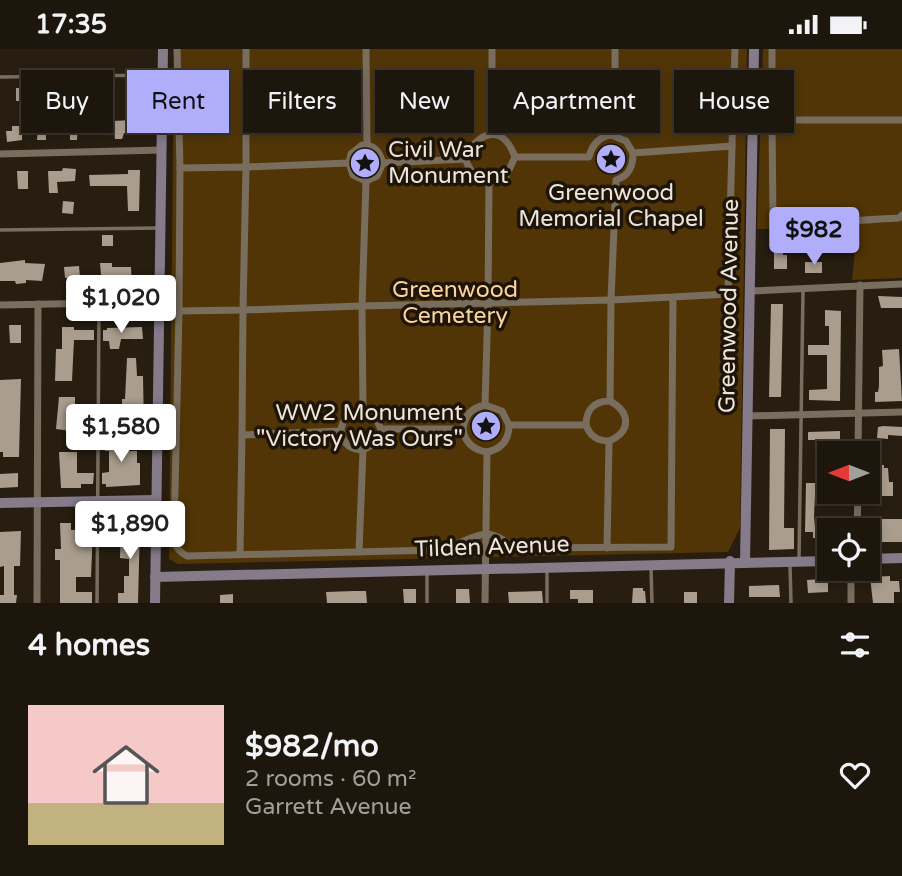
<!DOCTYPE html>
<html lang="en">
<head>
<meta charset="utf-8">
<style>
	:root { --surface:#1d160d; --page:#251f16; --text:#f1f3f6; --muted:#a09f9d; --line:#3b352e; --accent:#b0aefa }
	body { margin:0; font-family:"Varela Round",sans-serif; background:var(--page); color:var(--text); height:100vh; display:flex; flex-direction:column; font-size:26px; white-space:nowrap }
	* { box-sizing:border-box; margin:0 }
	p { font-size:23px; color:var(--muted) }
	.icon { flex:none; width:38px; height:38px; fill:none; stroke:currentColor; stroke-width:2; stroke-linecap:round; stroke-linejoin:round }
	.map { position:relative; height:554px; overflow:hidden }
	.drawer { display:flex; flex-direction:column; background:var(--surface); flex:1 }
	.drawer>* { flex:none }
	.top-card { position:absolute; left:21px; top:21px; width:861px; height:63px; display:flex; gap:14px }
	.needle { width:46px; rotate:270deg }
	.buttons { position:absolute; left:817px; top:392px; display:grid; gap:14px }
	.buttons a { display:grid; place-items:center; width:63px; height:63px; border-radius:0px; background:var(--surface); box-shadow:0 4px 10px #0003,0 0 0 2px var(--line); font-size:35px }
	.price { position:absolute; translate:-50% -60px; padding:0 16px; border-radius:7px; background:#fff; color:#222; font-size:23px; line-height:46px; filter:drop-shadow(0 2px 4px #0008) }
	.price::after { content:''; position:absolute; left:50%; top:42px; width:21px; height:16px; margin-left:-10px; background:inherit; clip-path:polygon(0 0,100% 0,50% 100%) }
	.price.current { background:var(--accent); color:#111 }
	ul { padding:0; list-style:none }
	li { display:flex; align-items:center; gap:21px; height:175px; padding:0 28px }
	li+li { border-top:2px solid var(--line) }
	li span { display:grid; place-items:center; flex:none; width:196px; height:140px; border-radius:0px; color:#555 }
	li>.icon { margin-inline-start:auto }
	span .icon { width:84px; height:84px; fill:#fffc; stroke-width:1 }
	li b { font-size:30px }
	h2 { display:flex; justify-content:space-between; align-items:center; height:84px; padding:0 28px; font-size:30px }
	.tag { padding:0 24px; border-radius:0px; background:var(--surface); box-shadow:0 4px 10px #0003,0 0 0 2px var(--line); font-size:24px; line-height:63px }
	.tag.current { background:var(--accent); color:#111 }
	.status { display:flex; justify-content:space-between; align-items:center; height:49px; padding:0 35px; background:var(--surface); direction:ltr }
	.status svg { height:19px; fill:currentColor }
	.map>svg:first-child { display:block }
</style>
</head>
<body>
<div class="status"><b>17:35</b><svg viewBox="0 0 49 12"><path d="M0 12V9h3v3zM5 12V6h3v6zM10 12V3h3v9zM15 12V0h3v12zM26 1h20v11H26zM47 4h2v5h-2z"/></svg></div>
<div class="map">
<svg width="902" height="554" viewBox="0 0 902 554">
	<rect width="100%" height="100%" fill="#271e11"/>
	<g fill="#513507">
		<path d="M174,0h573l-7,479 -12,24 -550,12 -9,-5z"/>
		<path d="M763,0h139v229l-50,2 5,-50 -100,-1z"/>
	</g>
	<g fill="#aa9d8d">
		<rect x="16" y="39" width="14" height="13"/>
		<rect x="96" y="50" width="11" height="25"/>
		<path d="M132,54l11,1 1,29h-20l-2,6h-7l-2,-18 19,-1z"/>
		<path d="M12,77h10v14l-15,2 -1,-11h6z"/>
		<path d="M70,77h8l-1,14h-7z"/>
		<path d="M38,79h8v12h-9z"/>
		<path d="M63,119l13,1 -1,12 -18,1 1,11h-9l-1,-22h14z"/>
		<path d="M128,121h12l-1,41h-11l-1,-25h-37l-1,-11 39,-1z"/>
		<path d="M17,122h11v18h-10z"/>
		<path d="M63,152l11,1 -1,12 -11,-1z"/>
		<rect x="102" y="186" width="11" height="11"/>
		<path d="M774,195h9v11h4v14h-13z"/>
		<path d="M25,211v3l20,1 -3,17 -16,-1v3l-10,1 -1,-3h-15v-18z"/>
		<rect x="805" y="213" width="17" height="11"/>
		<path d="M100,214h12v4h19l1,19 -30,1z"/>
		<path d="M79,217l1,11 -15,1 -1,-11z"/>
		<path d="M878,247l24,1v11h-21z"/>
		<path d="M771,255h12l-2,93h-12z"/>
		<path d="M825,261l16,1 -1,90 -31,-1v-10l18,-1v-34h-19v-10h21v-19h-4z"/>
		<path d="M9,276h12v18h-11z"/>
		<path d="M62,278h12v3h20v10h-20l-2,41h-17l1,-32h6z"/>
		<path d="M142,278l1,12h-22l-2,10h-9l-1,-8h-6v-11h4v-2z"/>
		<path d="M899,300l3,52 -27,1v-10h3l1,-6v-19l4,-1 -1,-16z"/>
		<path d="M127,309h9l1,18h6l1,52h-9v4h-13v-33h3z"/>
		<path d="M21,330l-2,78h-16v-5h-3v-72z"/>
		<path d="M59,348h16v20h5v11h-9v3l-15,-2z"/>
		<path d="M109,376h9l1,26h18v12h3v22l-34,2v-3h-4v-11l7,-1v-21h-4v-10h4z"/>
		<path d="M883,377l19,1v9l-14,-1v4l-11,-1 1,-11z"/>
		<path d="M770,380h15l-1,99h10v21l-25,1z"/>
		<path d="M840,382v9h-32v-8z"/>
		<path d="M59,403h18v21h17l-1,11h-12v4h-20z"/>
		<path d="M871,416h13v3h4l1,14h4v14h-19l1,-22 -4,1z"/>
		<path d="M18,424v14l-18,1v-14z"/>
		<path d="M806,434h24v13l-15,-1 -1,22 1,10 15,1v13h-9v-3h-8v-6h-8z"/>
		<path d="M872,470h30v23h-20v-5h-7v-7h-4z"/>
		<path d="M60,474h11v7l22,-1 -2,48h-15v15h16v11h-32v-43h-5v-11h6z"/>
		<path d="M121,474h19l-2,80h-20v-10h6v-17h5v-17l-9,-1z"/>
		<path d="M21,482l-1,35h-6v29h3l-1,8h-16v-8h4v-29l-4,1v-35z"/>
		<path d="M890,527v5h9l1,11h-6v11h-21l-3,-26z"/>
		<path d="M821,530v3h7v10l-20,1 -1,-13z"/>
		<path d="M779,536l1,12h-31v-11z"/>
		<path d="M633,539h10v3h2l1,12h-14z"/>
		<path d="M403,540h13v14h-12z"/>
		<path d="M456,540h13l1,14h-14z"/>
		<path d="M570,541h23v13h-15v-4h-8z"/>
		<path d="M354,542h12l1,12h-40l-1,-11z"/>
		<path d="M542,542l1,12h-34l-1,-11z"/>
		<rect x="684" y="543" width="13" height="11"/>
		<path d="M233,545v9h-13v-8z"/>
	</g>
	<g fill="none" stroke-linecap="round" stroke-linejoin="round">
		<g stroke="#796d5e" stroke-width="3.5">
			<path d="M0,28l161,-2"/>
			<path d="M0,181l159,-2"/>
			<path d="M799,510l4,-268"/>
			<path d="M790,515l1,39"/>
			<path d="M651,518l1,36"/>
			<path d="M427,522v32"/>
			<path d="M97,554l2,-298"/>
			<path d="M547,554v-35"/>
		</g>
		<g stroke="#796d5e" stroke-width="7">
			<path d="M177,0l3,119"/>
			<path d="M246,0v118l103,-4 4,12 13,6"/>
			<path d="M366,0l1,96"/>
			<path d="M615,0v86"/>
			<path d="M772,0v71h130"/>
			<path d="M772,71l1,99c18,8 101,0 126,-1l3,-3"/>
			<path d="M492,85v-85"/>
			<path d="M732,97l3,-97"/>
			<path d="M0,105l162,-4"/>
			<path d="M515,108l-9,19c-23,13 -32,4 -41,-17 12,-28 38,-36 50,-2h74c3,-12 9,-20 22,-22l15,6 7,12"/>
			<path d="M349,114l2,-9 11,-9c13,0 17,6 21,18"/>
			<path d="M489,134l-1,120 123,-3 -1,101c-16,0 -24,9 -24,24"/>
			<path d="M751,242l151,-7"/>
			<path d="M0,256l159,-3"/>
			<path d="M179,262l1,-143 66,-1 -3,143 -64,1 -5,226c1,10 4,14 13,19l249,-6c30,-2 46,-33 77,-2l158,-1 2,-250 55,-3 4,-148 -99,7c0,14 -4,23 -17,27l-5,120 62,-3"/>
			<path d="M485,356l17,6 7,14"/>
			<path d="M748,367l154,-4"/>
			<path d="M463,380c2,-14 8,-21 22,-24l3,-102 -126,3 4,-125 11,-5 6,-13 82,-4"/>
			<path d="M341,382c1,-13 10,-19 22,-20"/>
			<path d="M242,386l1,-125 119,-4 1,105 12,6 6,12"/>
			<path d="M858,404l2,-168"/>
			<path d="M857,481l1,-38"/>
			<path d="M607,499l2,-107c23,-10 21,-29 1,-40"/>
			<path d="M359,503l4,-102 13,-7 5,-14h82c2,14 10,21 24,23"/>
			<path d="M240,505l2,-119 99,-4c2,12 9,19 22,19"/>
			<path d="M37,554l1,-299"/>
			<path d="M485,554l2,-151c14,-3 22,-12 22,-27h77c4,12 12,16 23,16"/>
			<path d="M851,554v-34"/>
		</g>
		<g stroke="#857b8b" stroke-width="10">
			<path d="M0,454l156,-3"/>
			<path d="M868,510l34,-1"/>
			<path d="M745,514l9,-514"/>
			<path d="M155,528l675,-16"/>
			<path d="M155,554l8,-554"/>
			<path d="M729,554l1,-42"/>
		</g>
	</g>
	<defs>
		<g id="sight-disc" transform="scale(1.575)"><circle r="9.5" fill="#b0aefa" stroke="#1e1508"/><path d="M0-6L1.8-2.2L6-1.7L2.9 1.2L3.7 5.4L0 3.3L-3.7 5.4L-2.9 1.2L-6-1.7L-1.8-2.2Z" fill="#111"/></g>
	</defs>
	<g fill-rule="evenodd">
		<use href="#sight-disc" x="611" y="110"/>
		<use href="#sight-disc" x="365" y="114"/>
		<use href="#sight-disc" x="486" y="377"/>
	</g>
	<g text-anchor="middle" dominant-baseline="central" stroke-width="7" stroke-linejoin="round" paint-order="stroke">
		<g font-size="23" fill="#ece5dc" stroke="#1e1508" text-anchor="start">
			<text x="388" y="101">Civil War<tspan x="388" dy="26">Monument</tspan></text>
			<text x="611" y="144" text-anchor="middle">Greenwood<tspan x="611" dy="26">Memorial Chapel</tspan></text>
			<text x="463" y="364" text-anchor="end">WW2 Monument<tspan x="463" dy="26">"Victory Was Ours"</tspan></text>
		</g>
		<g font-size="23" fill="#fad39e" stroke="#1e1508">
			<text x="455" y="241">Greenwood<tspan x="455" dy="26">Cemetery</tspan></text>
		</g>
		<g font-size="23" fill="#ece5dc" stroke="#1e1508">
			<text transform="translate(729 257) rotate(-89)">Greenwood Avenue</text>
			<text transform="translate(492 498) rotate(-2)">Tilden Avenue</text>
		</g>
	</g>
</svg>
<div class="buttons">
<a><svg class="needle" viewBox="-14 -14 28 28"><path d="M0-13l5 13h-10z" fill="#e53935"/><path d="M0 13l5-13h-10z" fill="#a09f9d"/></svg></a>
<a><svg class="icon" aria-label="locate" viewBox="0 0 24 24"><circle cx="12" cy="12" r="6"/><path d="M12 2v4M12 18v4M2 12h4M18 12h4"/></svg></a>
</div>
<b class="price current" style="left:814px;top:218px">$982</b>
<b class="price" style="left:121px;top:286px">$1,020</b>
<b class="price" style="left:121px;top:415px">$1,580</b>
<b class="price" style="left:130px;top:512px">$1,890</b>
<div class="top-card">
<a class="tag">Buy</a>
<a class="tag current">Rent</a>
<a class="tag">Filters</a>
<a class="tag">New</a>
<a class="tag">Apartment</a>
<a class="tag">House</a>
</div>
</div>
<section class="drawer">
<h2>4 homes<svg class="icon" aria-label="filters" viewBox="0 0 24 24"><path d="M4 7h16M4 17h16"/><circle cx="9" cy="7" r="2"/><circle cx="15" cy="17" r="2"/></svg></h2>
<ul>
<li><span style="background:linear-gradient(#f6c9c9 70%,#c2b280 0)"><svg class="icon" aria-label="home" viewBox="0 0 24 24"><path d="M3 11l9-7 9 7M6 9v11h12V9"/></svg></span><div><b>$982/mo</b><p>2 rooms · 60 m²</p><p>Garrett Avenue</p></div><svg class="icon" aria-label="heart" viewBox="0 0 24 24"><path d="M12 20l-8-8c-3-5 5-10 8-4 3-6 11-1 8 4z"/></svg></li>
</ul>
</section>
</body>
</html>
